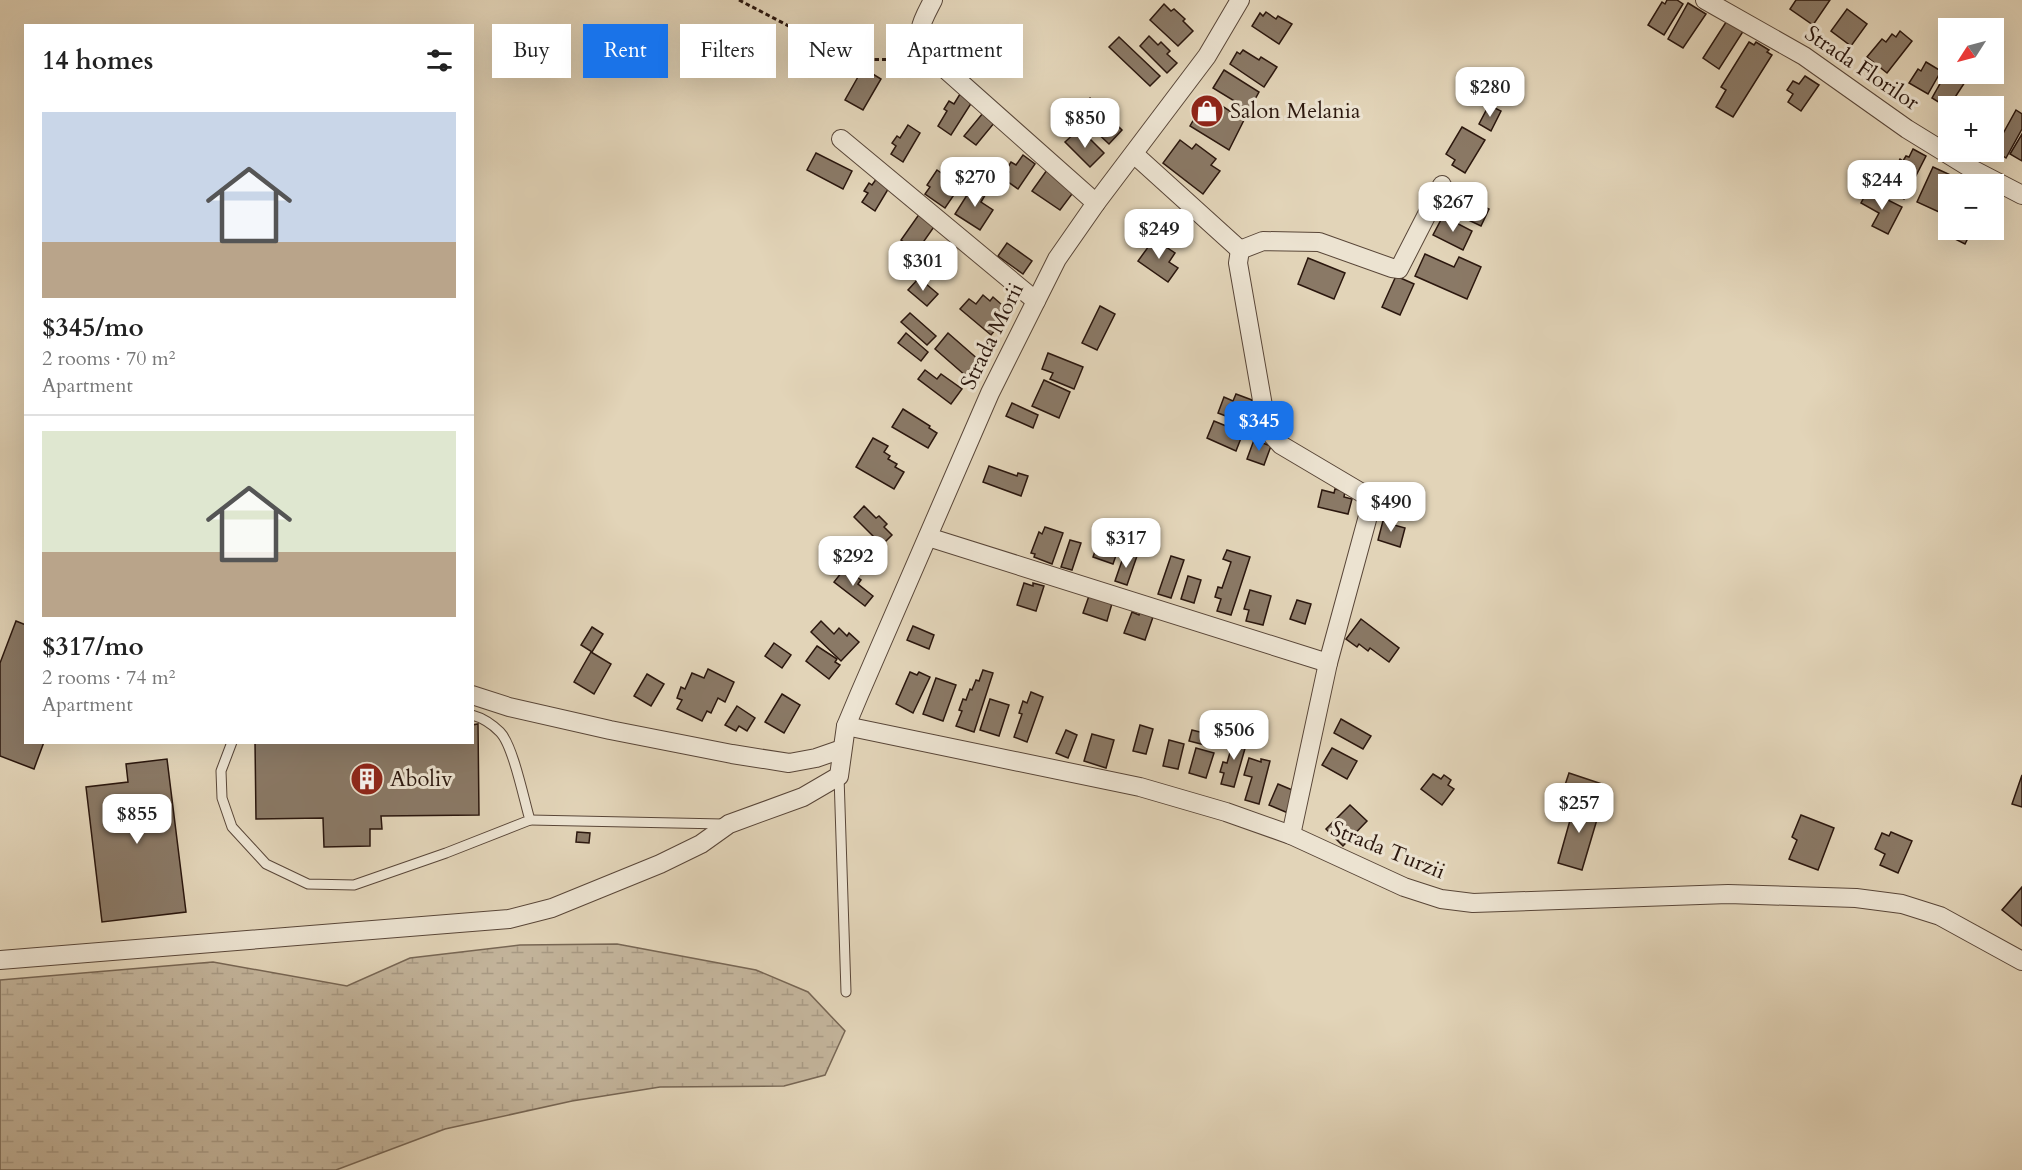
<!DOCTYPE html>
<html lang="en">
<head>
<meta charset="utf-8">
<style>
	:root { --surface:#fff; --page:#f6f6f6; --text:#222; --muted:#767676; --line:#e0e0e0; --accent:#1a73e8 }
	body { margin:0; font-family:Cardo,serif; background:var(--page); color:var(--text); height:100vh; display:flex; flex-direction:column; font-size:22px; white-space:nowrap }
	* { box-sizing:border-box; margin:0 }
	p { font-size:20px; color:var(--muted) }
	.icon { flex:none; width:33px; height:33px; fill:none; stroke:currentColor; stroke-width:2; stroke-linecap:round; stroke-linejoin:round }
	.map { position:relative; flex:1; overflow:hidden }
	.panel { position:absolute; left:24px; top:24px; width:450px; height:720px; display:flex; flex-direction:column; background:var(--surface); border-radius:0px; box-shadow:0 6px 24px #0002 }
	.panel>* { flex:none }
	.banner { position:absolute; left:492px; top:24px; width:570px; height:54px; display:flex; gap:12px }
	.needle { width:39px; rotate:234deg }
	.tools { position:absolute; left:1938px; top:18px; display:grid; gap:12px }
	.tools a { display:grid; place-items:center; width:66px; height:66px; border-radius:0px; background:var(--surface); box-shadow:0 6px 24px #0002; font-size:30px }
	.price { position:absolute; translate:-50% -51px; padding:0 14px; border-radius:12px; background:#fff; color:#222; font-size:20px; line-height:39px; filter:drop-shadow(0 2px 3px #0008) }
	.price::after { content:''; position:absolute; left:50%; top:36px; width:18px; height:14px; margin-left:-9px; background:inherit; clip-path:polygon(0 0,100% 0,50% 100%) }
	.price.current { background:var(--accent); color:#fff }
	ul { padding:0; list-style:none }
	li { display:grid; align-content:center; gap:12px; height:318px; padding:0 18px }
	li+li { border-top:2px solid var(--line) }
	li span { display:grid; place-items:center; height:186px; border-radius:0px; color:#555 }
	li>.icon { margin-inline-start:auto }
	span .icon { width:108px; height:108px; fill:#fffc; stroke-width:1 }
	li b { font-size:26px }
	h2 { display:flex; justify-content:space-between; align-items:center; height:72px; padding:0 18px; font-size:26px }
	.pill { padding:0 21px; border-radius:0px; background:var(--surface); box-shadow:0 6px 24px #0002; font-size:21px; line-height:54px }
	.pill.current { background:var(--accent); color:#fff }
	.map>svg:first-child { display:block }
</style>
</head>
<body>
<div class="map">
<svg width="2022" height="1170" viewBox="0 0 2022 1170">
	<defs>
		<pattern id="wetland-marsh" width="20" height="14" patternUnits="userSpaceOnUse" patternTransform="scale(1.5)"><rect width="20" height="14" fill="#c3b49b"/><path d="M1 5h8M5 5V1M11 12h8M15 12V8" fill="none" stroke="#a89a84"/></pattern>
	</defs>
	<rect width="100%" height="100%" fill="#e2d4b8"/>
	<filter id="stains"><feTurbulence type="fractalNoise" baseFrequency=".00333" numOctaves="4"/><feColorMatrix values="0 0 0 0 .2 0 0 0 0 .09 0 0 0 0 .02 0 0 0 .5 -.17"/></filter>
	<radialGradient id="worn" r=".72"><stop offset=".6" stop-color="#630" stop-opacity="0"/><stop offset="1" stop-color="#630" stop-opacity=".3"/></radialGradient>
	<path fill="url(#wetland-marsh)" stroke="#776654" stroke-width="1.5" d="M617,944l139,26 52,22 37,39 -20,44 -41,11 -124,1 -88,14 -127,28 -109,41h-336v-190l213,-18 134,24 63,-28 110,-13z"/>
	<g fill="#8a7966" stroke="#2b170e" stroke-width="1.5">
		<path d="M1667,0h10l6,4 -19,31 -16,-10 14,-23 3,2z"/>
		<path d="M1796,0h34l-17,25 -23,-16z"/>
		<path d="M1688,3l18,11 -23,34 -15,-9z"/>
		<path d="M1164,4l7,7 3,-2 11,10 -2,2 10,10 -15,15 -28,-26z"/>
		<path d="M1847,9l20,15 -16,22 -20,-15z"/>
		<path d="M1266,12l10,7 2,-3 14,8 -13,20 -27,-18 8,-13 3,3z"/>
		<path d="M1728,19l16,11 -25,39 -16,-11z"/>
		<path d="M1900,31l12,10 -25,32 -20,-16 15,-18 4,3 6,-8 4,3z"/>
		<path d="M1149,36l9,9 3,-3 9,9 -3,3 10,9 -10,10 -27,-27z"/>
		<path d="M1119,37l41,39 -10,10 -41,-39z"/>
		<path d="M1749,42l5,3 2,-3 13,8 -2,2 5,3 -39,62 -17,-10 10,-17 -5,-3z"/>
		<path d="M1243,50l16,10 2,-3 16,10 -13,20 -34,-23 7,-12 3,2z"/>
		<path d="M1926,62l15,9 -13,23 -19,-11 9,-14 3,2z"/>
		<path d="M863,68l18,11 -18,31 -18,-10z"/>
		<path d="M1224,70l35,22 -10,18 -36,-22z"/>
		<path d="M1946,73l5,3 2,-2h5l9,5 -19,29 -16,-10z"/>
		<path d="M1805,76l14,9 -18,26 -13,-9 5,-8 -6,-4 6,-9 6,3z"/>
		<path d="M960,94l12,8 -21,33 -13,-9 9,-15 -3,-2 5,-8 5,3z"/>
		<path d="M1090,98l32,32 -13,14 -33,-31z"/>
		<path d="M1205,100l12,7 2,-3 25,16 -15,30 -39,-24z"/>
		<path d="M1489,105l12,6 -10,20 -12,-7z"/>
		<path d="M2016,110l6,4v15l-16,29 -12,-8z"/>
		<path d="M983,113l12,9 -19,23 -12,-9z"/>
		<path d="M908,125l12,8 -17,29 -12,-8 5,-8 -4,-3 5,-7 3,2z"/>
		<path d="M1462,127l23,13 -20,33 -13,-8 3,-5 -9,-6z"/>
		<path d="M1076,132l7,6 3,-3 18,18 -14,14 -25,-25z"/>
		<path d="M2022,134v27l-12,-7z"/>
		<path d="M1180,140l12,9 4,-5 20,15 -5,6 9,6 -17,23 -40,-31z"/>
		<path d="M1913,149l13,7 -22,43 -15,-8 10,-19 -5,-2 6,-11 3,2 3,-5 3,1z"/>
		<path d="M816,153l36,18 -9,18 -36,-19z"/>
		<path d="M1023,155l12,9 -17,25 -14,-10 5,-7 -3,-2 5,-8 5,3z"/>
		<path d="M1933,167l22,10 -4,7h-3v7l-9,21 -22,-10z"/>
		<path d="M937,170l23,16 -15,22 -20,-14 5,-7 -3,-2z"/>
		<path d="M1047,170l28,20 -15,20 -28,-19z"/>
		<path d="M877,178l13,8 -15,25 -13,-9 6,-9 -4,-2 5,-8 3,2z"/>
		<path d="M974,184l13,8 -6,10 12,8 -13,20 -25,-16z"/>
		<path d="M1461,187l10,5 -3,7 21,10 -8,17 -36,-17 10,-20 4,2z"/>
		<path d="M1868,190l34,17 -14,27 -16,-8 7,-13 -18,-10z"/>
		<path d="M920,213l16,11 -19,27 -16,-11z"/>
		<path d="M1443,216l29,15 -9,19 -30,-15z"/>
		<path d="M1948,216v14h24l-7,14 -24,-12z"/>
		<path d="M1154,239l21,14 -6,9 9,6 -10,14 -30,-21z"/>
		<path d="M1007,243l25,18 -9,13 -25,-18z"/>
		<path d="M1425,254l29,13 5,-10 22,10 -14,32 -52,-23z"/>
		<path d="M1308,258l37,15 -11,26 -36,-15z"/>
		<path d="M1396,276l18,8 -14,31 -18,-8z"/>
		<path d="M919,278l19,16 -11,12 -19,-16z"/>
		<path d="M983,295l7,6 3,-4 17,15 -19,23 -31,-26 9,-10 7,5z"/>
		<path d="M1100,306l15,8 -18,36 -15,-7z"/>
		<path d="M910,313l26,23 -9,9 -26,-23z"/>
		<path d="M906,333l22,19 -7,9 -23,-18z"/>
		<path d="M948,333l32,28 -14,15 -31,-27z"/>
		<path d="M1048,353l35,14 -9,22 -24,-10 3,-6 -11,-4z"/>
		<path d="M925,370l12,9 4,-5 21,15 -11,15 -33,-25z"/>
		<path d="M1044,380l26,12 -11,26 -27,-12z"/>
		<path d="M1236,394l16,6 -8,23 -26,-10 6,-16 9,4z"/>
		<path d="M1012,403l26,12 -5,13 -27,-12z"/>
		<path d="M903,409l27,17 -1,2 8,5 -9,15 -36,-21z"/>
		<path d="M1214,421l29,12 -7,18 -29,-13z"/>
		<path d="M873,438l15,8 -4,6 6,4 -2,3 9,5 -2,3 9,5 -10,17 -38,-22z"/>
		<path d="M1254,440l17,6 -7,19 -17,-6z"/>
		<path d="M989,466l28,10 1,-3 10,3 -7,20 -38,-14z"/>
		<path d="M1335,489l10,2 -1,6 8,2 -4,15 -30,-7 4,-17 12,3z"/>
		<path d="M864,506l12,12 3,-2 8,8 -3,3 8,8 -10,10 -28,-28z"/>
		<path d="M1384,517l12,3 -2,5 11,3 -5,19 -22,-7z"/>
		<path d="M1045,527l18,6 -11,31 -18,-7 1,-3 -4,-1 8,-21 3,2z"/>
		<path d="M1100,537l20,7 -7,20 -20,-7z"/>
		<path d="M1070,540l11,3 -9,27 -11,-3z"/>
		<path d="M1227,550l23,7 -19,58 -14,-4 4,-12 -6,-2 3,-10 4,1 9,-26 -8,-3z"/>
		<path d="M1125,552l12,4 -10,29 -12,-4z"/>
		<path d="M1171,556l13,4 -13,38 -13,-4z"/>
		<path d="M845,568l16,12 -3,4 15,12 -8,10 -31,-24z"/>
		<path d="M1188,576l13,4 -7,23 -13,-4z"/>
		<path d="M1024,583l9,3v-3l11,3 -8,25 -19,-6z"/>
		<path d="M1250,590l21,6 -8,29 -17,-4 3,-11 -5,-1z"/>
		<path d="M1090,593l23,7 -6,21 -24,-8z"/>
		<path d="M1297,600l14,4 -6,20 -15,-5z"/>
		<path d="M1132,612l7,3 1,-3 13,5 -8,23 -21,-7z"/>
		<path d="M1361,619l38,29 -10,14 -19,-14 -2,3 -9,-7 -2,3 -11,-8z"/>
		<path d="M16,621l10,4v117h18l-10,27 -34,-13v-93z"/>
		<path d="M821,621l13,13 5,-6 8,8 2,-3 10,9 -18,19 -30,-29z"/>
		<path d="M913,626l21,9 -5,14 -22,-9z"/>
		<path d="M592,627l11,7 -11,18 -11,-7z"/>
		<path d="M774,643l17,12 -9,13 -17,-12z"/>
		<path d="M817,646l20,13 -2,3 5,3 -11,14 -23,-18z"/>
		<path d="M591,652l20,12 -17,30 -20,-12z"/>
		<path d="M708,669l26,13 -9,20 -7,-4 -7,15 -4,-2 -5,10 -25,-12 5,-9 -5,-2 4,-11 4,2 7,-16 12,5z"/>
		<path d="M983,670l10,3 -19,59 -18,-6 6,-15 -3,-1 4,-11 3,1 4,-11 2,1 4,-10 3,1z"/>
		<path d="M910,672l7,3 2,-3 11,5 -17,36 -17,-9z"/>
		<path d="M647,674l17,10 -13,22 -17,-10z"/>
		<path d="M936,678l20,7 -13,36 -20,-7z"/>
		<path d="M1031,692l12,5 -16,45 -13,-5 8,-23 -3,-1 4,-12 4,2z"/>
		<path d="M782,694l18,11 -16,28 -19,-11z"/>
		<path d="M990,699l19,6 -10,31 -19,-6z"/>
		<path d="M737,706l18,12 -8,13 -8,-5 -3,5 -11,-6z"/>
		<path d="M1341,719l30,17 -8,13 -29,-16z"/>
		<path d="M478,724l1,91 -98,1 1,13h-12v17l-46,1 -1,-29 -67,1 -1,-77h217v-17z"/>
		<path d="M1140,725l13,4 -7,25 -13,-3z"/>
		<path d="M1066,730l11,5 -9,23 -12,-5z"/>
		<path d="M1192,730l20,5 -3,11 -20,-5z"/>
		<path d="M1092,734l22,6 -8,28 -22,-7z"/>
		<path d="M1235,735l13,3 -14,49 -13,-3 3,-11 -4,-1 3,-10 4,1z"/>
		<path d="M1169,740l15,4 -6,25 -15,-3z"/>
		<path d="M1196,748l18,5 -8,25 -17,-5z"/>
		<path d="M1332,748l25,13 -10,18 -25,-14z"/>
		<path d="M1249,758l12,4v-3l9,2 -11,43 -14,-4 7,-23 -8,-2z"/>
		<path d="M167,759l19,153 -84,10 -16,-135 42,-5 -2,-18z"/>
		<path d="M1569,773l33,11 -5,15 -33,-11z"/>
		<path d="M1433,774l8,5 3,-4 7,5 -3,5 6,4 -12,16 -21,-16z"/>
		<path d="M2022,775v32l-10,-3z"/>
		<path d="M1278,784l19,8 -9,21 -19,-8z"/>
		<path d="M1576,799l25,7 -19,64 -24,-7z"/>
		<path d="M1350,805l17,16 -24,25 -17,-17z"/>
		<path d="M1801,815l33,13 -16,42 -29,-11 8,-19 -5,-3z"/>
		<path d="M577,832l13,1 -1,10 -13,-1z"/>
		<path d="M1891,832l21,9 -14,32 -18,-8 5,-11 -10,-5 7,-16 7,3z"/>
		<path d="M2022,887v39l-20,-16z"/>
	</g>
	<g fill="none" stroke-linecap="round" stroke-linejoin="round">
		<g stroke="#594638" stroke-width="11">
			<g id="lane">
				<path d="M232,742l-11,29 1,27 10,29 34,37 42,20 46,1 92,-32 84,-33c-6,-20 -17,-75 -30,-88 -8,-8 -17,-14 -28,-17"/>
				<path d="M839,776l7,216"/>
				<path d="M530,820l193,4"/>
			</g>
		</g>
		<g stroke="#594638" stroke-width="20">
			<g id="street">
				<path d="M933,0c-10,20 -19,31 -7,52l170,151"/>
				<path d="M1705,0l99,56 103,73 65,40 50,26"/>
				<path d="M841,139l195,162"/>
				<path d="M1134,154l106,96"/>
				<path d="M928,537l400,126"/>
				<path d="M472,695l37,12 101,23 122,24 57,9 27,-5 26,-9"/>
				<path d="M846,726l294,61 86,25 65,23 113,52 37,12 32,4 255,-9 128,4 46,6 38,12 82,45"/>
				<path d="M1291,835l37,-172 43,-158 -2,-6 -7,-6 -81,-48 -10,-11 -5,-11 -28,-160 2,-13 23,-9 56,1 73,26 7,1 43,-84"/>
				<path d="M0,960l509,-41 43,-11 108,-44 41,-20 28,-20 74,-27 36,-21 7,-50 13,-31 131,-302 67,-134 39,-56 111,-147 33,-56"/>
			</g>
		</g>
		<path stroke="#2b170e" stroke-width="3" stroke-dasharray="4.5 3" stroke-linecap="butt" d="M739,0l113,59 59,1"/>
		<use href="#lane" stroke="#ece3d1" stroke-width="9"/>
		<use href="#street" stroke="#ece3d1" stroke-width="18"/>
	</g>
	<defs>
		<g id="shop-disc" transform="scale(1.725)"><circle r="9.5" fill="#8f2418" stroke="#ece3d1"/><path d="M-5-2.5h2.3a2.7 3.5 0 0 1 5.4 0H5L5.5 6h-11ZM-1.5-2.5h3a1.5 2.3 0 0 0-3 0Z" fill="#fff"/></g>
		<g id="building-disc" transform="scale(1.725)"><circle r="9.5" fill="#8f2418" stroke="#ece3d1"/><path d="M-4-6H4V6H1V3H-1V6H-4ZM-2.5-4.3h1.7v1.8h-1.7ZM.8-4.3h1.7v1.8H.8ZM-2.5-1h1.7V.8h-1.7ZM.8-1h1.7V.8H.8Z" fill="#fff"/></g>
	</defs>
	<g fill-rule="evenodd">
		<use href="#shop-disc" x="1207" y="111"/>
		<use href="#building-disc" x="367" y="779"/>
	</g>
	<g text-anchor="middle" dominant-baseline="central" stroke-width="6" stroke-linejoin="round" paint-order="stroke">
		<g font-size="22" fill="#2b170e" stroke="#ece3d1">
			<text transform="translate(1862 68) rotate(34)">Strada Florilor</text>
			<text transform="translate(992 336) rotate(-64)">Strada Morii</text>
			<text transform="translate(1388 850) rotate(22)">Strada Turzii</text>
		</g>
		<g font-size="22" fill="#2b170e" stroke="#ece3d1" text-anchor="start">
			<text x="1230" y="111">Salon Melania</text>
			<text x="390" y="779">Aboliv</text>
		</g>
	</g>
	<rect width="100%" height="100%" filter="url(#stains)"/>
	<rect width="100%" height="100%" fill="url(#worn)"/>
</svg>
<div class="tools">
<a><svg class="needle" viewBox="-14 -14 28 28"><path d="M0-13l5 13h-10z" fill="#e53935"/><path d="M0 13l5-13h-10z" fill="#767676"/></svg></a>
<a>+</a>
<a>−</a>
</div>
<b class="price" style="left:1490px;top:118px">$280</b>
<b class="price" style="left:1085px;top:149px">$850</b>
<b class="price" style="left:975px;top:208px">$270</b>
<b class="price" style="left:1882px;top:211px">$244</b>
<b class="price" style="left:1453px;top:233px">$267</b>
<b class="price" style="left:1159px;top:260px">$249</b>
<b class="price" style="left:923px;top:292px">$301</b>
<b class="price current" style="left:1259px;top:452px">$345</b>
<b class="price" style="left:1391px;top:533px">$490</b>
<b class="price" style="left:1126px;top:569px">$317</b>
<b class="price" style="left:853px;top:587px">$292</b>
<b class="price" style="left:1234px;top:761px">$506</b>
<b class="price" style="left:1579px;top:834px">$257</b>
<b class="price" style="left:137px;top:845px">$855</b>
<div class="banner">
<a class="pill">Buy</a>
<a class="pill current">Rent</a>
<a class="pill">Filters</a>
<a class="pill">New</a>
<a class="pill">Apartment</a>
</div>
<section class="panel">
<h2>14 homes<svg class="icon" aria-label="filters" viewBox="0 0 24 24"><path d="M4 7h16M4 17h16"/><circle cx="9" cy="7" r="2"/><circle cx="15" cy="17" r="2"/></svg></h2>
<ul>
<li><span style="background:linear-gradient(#c9d6e8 70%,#b9a48a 0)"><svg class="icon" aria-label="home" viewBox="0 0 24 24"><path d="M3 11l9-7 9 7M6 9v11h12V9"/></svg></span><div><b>$345/mo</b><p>2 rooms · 70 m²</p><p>Apartment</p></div></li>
<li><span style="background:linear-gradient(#dfe7d0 65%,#b9a48a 0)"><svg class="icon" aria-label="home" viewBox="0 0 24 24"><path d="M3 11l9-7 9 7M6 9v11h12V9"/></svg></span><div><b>$317/mo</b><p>2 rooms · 74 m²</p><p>Apartment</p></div></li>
</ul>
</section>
</div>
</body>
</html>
